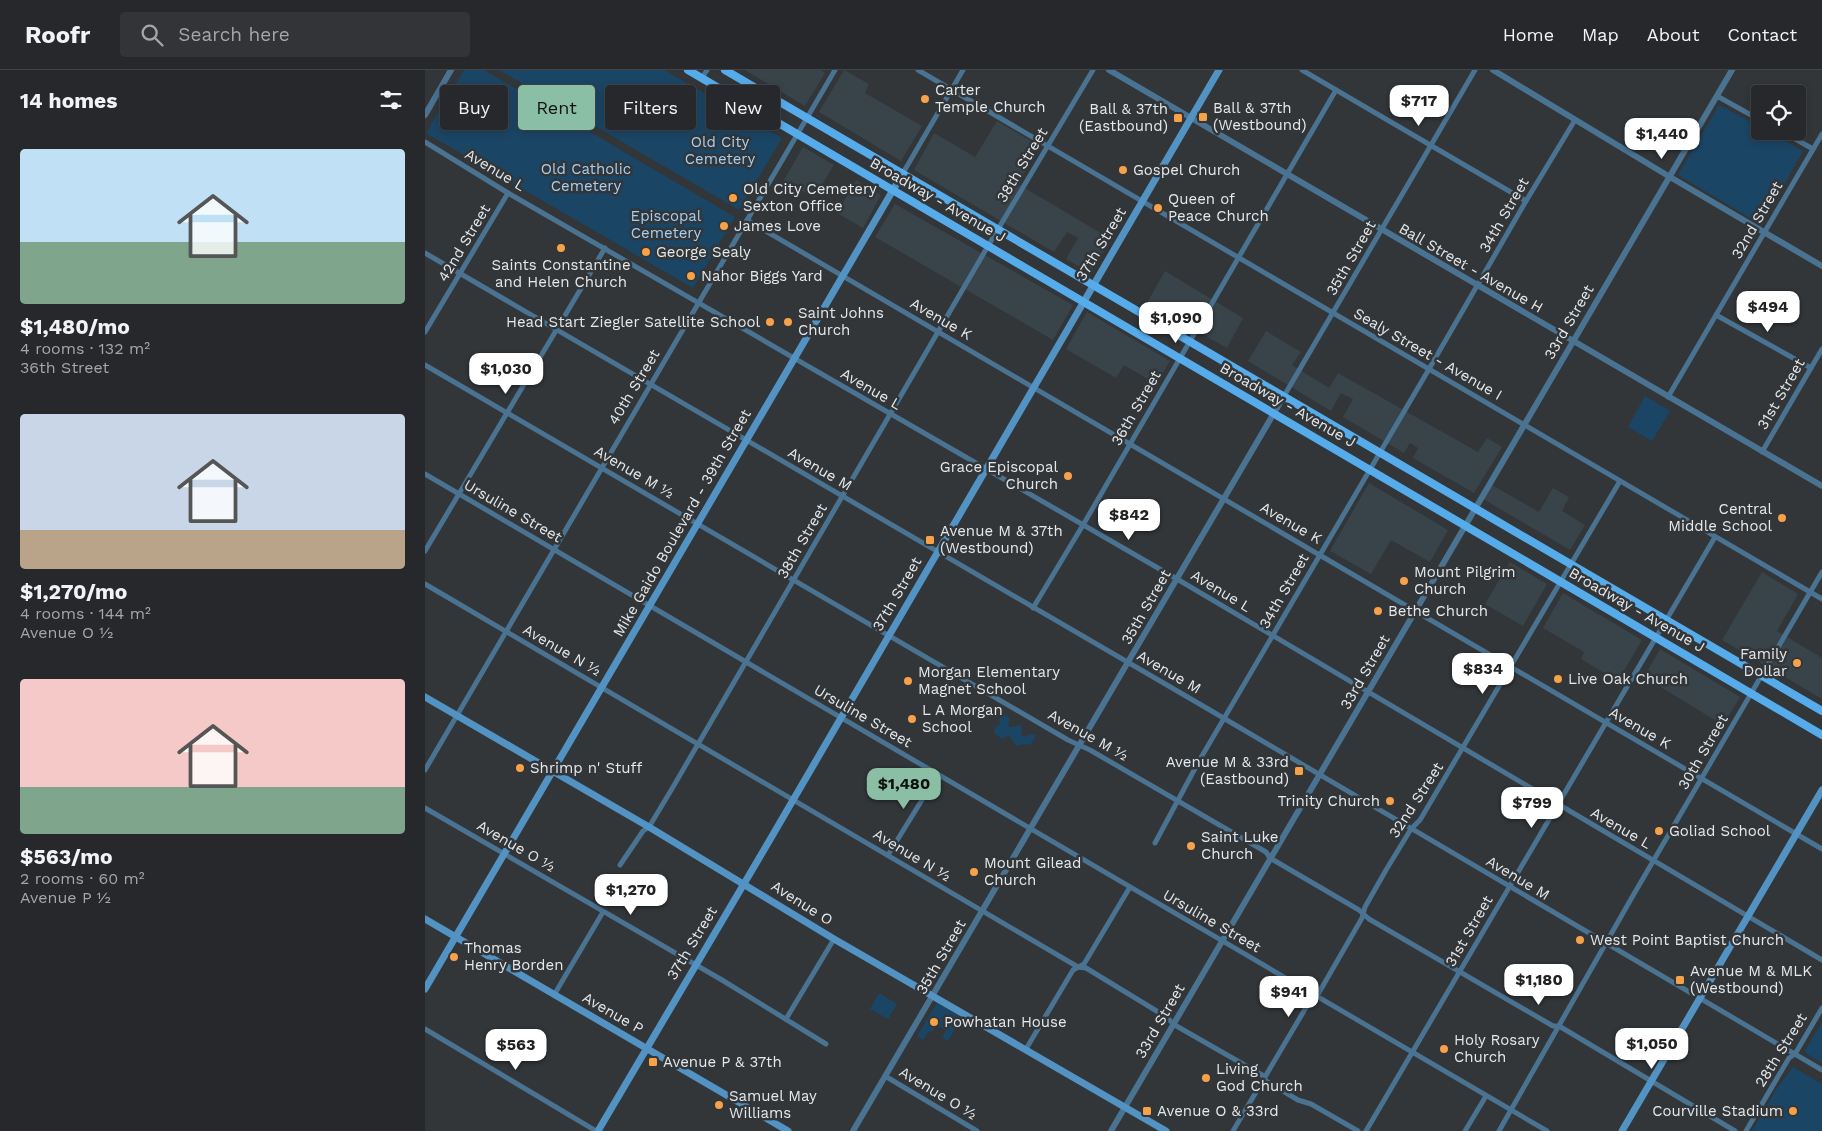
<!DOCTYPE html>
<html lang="en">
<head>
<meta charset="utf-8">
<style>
	:root { --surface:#26282b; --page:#323437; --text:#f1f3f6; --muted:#a4a6a9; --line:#424447; --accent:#8abfa5 }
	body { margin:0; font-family:"Work Sans",sans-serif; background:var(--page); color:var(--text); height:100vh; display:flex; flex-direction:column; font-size:19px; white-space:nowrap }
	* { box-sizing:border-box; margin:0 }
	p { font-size:16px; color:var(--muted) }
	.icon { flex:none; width:28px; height:28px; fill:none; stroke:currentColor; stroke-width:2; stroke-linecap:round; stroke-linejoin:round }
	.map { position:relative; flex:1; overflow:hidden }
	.details { display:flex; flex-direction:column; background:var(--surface); width:425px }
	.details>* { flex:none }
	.top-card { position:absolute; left:15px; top:15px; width:475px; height:45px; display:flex; gap:10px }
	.controls { position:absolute; left:1326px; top:15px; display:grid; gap:10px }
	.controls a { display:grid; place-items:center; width:55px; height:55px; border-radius:5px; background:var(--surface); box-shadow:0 2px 8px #0003,0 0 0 1px var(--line); font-size:25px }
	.price { position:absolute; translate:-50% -42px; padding:0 11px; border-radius:10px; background:#fff; color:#222; font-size:16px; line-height:32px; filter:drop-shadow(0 1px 2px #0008) }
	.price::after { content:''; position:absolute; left:50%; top:30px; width:15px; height:11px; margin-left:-8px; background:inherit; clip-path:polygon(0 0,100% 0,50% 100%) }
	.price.active { background:var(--accent); color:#111 }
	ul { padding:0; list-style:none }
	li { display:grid; align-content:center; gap:10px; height:265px; padding:0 20px }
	li span { display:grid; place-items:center; height:155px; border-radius:5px; color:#555 }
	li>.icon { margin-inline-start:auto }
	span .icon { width:90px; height:90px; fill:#fffc; stroke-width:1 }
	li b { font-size:21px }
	h2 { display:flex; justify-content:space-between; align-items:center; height:60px; padding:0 20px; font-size:21px }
	.tag { padding:0 18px; border-radius:5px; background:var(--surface); box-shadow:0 2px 8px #0003,0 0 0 1px var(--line); font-size:18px; line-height:45px }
	.tag.active { background:var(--accent); color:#111 }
	header { display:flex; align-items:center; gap:30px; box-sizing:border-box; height:70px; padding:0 25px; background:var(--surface); border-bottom:1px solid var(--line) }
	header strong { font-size:24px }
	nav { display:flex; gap:28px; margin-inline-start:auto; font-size:18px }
	.search { width:350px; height:45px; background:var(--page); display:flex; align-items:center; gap:12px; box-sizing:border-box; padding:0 18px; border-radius:5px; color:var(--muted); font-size:19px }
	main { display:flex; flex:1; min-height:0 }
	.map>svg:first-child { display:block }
</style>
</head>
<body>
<header>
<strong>Roofr</strong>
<div class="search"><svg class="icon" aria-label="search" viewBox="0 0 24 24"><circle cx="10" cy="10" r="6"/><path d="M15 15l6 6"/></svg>Search here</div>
<nav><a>Home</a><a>Map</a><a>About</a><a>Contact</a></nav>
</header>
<main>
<section class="details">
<h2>14 homes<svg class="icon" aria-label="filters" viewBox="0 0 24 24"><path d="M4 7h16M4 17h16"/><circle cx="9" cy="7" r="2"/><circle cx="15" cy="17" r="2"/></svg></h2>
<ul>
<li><span style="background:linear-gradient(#bfe0f5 60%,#7fa58c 0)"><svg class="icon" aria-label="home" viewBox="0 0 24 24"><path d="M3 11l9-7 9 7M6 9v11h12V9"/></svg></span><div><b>$1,480/mo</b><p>4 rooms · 132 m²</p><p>36th Street</p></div></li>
<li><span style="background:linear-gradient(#c9d6e8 75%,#b9a48a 0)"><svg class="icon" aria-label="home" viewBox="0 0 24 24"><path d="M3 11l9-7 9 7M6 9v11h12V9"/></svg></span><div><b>$1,270/mo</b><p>4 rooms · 144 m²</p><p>Avenue O ½</p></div></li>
<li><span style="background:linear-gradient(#f6c9c9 70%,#7fa58c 0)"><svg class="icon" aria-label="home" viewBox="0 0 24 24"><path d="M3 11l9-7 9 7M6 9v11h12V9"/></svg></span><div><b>$563/mo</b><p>2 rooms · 60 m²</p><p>Avenue P ½</p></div></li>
</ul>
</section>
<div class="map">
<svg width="1397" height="1061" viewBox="0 0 1397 1061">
	<rect width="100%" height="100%" fill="#323639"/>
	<g fill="#39434a">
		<path d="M320,0h76l4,3 -20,33z"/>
		<path d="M419,0l25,14 -4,9 57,33 -21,35 -82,-49z"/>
		<path d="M572,51l42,25 -21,38 93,55 -21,34 -24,-14 12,-21 -11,-6 -13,20 -140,-82 20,-37 41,24z"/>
		<path d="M378,77l31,18 -20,33 -30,-18z"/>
		<path d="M431,110l25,15 -18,33 -26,-15z"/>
		<path d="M470,134l178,101 -20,35 -178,-103z"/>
		<path d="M740,201l78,47 -16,30 -80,-45z"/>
		<path d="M662,242l83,49 -14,23 -32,-19 -8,13 -50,-29z"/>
		<path d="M841,261l35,21 -9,13 37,23 9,-15 140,79 9,-14 15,9 -28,46 -61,-35 5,-10 -8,-5 -6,10 -61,-36 10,-18 -12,-6 -10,18 -83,-50z"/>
		<path d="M944,413l79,47 -18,32 -39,-22 -20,34 -41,-23z"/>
		<path d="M1067,415l47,27 14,-24 16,9 -7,14 23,14 -15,25 -87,-51z"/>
		<path d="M1085,492l37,22 -24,42 -38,-22z"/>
		<path d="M1337,502l36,22 -21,37 45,27v41l-100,-59z"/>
		<path d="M1138,523l79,47 -24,41 -37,-22 3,-7 -41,-24z"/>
		<path d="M1235,579l80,48 -17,28 -79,-48z"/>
	</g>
	<g fill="#1b4564">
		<path d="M39,0h20l251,147 -42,71 -267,-155z"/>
		<path d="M74,0h165l118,68 -43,72z"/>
		<path d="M1294,35l41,22v4h8l35,20 -41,74 -84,-50z"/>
		<path d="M1220,326l25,15 -18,30 -24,-14z"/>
		<path d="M579,644l6,4 -2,8 4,1 9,-2 1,10 3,2c3,-3 7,-4 11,-2l-5,10 -5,-1 -10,2 -7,-11 -7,4 -8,-6 1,-5 4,-3 1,-8z"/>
		<path d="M454,923l18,11 -9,15 -18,-10z"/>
		<path d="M512,933l25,15 -14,23 -6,-3 4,-8 -9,-5 -5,7 -3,-1 -6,9 -6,-4z"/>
		<path d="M1397,952v41l-18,-11z"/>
		<path d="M1368,997l29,17v47h-70l24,-41z"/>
	</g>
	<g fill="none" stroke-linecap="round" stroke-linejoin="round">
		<g stroke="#4a7291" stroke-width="5">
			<path d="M493,0l904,529"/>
			<path d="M877,0l224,131"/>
			<path d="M277,8l5,-8"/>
			<path d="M1292,26l43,24"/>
			<path d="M1356,61l32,18"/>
			<path d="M0,72l83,51 669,386 645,381"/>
			<path d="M478,103l60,-103"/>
			<path d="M322,150l1075,629"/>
			<path d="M0,183l778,453 619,364"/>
			<path d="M1291,245l95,53"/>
			<path d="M0,262l83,-139"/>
			<path d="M0,295l643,375 22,10 176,102 4,6 89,52 10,9 184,107h6l176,105"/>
			<path d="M859,326l191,-326"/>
			<path d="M1243,327l154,-263"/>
			<path d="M1337,382l60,-103"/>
			<path d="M0,404l1122,657"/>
			<path d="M0,481l180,-303"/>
			<path d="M0,514l653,383 8,1 82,50 5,6 89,51 4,6 32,19 13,4 47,27"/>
			<path d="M608,538l50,-83 253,-435"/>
			<path d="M0,700l410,-700"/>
			<path d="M0,738l297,172 104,64"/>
			<path d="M730,773l44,-82 230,-392 97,-168 49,-81"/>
			<path d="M463,785l50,-81"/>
			<path d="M195,795l23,-34 6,-4 24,-40 315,-541 105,-176"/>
			<path d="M129,925l49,-83"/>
			<path d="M361,949l48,-80"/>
			<path d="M0,959l171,102"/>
			<path d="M601,979l47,-79 11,-6 46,-77"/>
			<path d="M460,1006l92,55"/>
			<path d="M808,1061l78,-132 6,-3 45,-78 3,-11 21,-37 25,-41 9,-9 200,-339"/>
			<path d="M941,1061l349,-594"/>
			<path d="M1040,1061l21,-35"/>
			<path d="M1074,1061l132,-232 191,-327"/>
			<path d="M1321,1061l43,-73 6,-4 27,-46"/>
		</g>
		<g stroke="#4a7291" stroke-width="6">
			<path d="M684,0l713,416"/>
			<path d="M1068,0l177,107 152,89"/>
			<path d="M0,45l26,-45"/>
			<path d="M428,1061l431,-735"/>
			<path d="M686,1061l621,-1061"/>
		</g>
		<g stroke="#5293c4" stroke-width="7">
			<path d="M0,627l224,130 185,112 332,192"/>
			<path d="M0,849l363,212"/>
			<path d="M0,919l478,-816"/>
			<path d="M173,1061l170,-288 451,-773"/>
			<path d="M1197,1061l200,-341"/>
		</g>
		<g stroke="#56aceb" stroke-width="8">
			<path d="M263,0l1134,665"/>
			<path d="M300,0l1097,641"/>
		</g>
	</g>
	<g fill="#f7a149" stroke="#323639" stroke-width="2">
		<circle cx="500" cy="29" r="5"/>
		<rect x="773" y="42" width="10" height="10" rx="2.5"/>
		<rect x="748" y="43" width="10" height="10" rx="2.5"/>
		<circle cx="698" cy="100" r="5"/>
		<circle cx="308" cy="128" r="5"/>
		<circle cx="733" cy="138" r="5"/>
		<circle cx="299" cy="156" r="5"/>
		<circle cx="136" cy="178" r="5"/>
		<circle cx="221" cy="182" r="5"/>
		<circle cx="266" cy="206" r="5"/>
		<circle cx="345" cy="252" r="5"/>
		<circle cx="363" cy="252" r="5"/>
		<circle cx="643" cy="406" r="5"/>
		<circle cx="1357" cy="448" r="5"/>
		<rect x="500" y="465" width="10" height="10" rx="2.5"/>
		<circle cx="979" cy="511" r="5"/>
		<circle cx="953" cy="541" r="5"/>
		<circle cx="1372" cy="593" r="5"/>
		<circle cx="1133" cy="609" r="5"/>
		<circle cx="483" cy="611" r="5"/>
		<circle cx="487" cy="649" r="5"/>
		<circle cx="95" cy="698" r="5"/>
		<rect x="869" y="696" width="10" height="10" rx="2.5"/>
		<circle cx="965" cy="731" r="5"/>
		<circle cx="1234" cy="761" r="5"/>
		<circle cx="766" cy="776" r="5"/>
		<circle cx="549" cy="802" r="5"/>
		<circle cx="1155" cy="870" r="5"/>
		<circle cx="29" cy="887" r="5"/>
		<rect x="1250" y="905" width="10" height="10" rx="2.5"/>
		<circle cx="509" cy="952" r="5"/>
		<circle cx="1019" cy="979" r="5"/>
		<rect x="223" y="987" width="10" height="10" rx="2.5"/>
		<circle cx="781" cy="1008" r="5"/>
		<circle cx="294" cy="1035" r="5"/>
		<rect x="717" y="1036" width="10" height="10" rx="2.5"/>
		<circle cx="1368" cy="1041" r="5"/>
	</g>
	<g text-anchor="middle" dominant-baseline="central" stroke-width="5" stroke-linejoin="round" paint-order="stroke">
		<g font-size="15" fill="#e5e8ea" stroke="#323639" text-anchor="start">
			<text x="510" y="20">Carter<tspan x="510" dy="17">Temple Church</tspan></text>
			<text x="788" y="38">Ball &amp; 37th<tspan x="788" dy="17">(Westbound)</tspan></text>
			<text x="743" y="39" text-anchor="end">Ball &amp; 37th<tspan x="743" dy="17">(Eastbound)</tspan></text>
			<text x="708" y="100">Gospel Church</text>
			<text x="318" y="119">Old City Cemetery<tspan x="318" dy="17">Sexton Office</tspan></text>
			<text x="743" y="129">Queen of<tspan x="743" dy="17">Peace Church</tspan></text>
			<text x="309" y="156">James Love</text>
			<text x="231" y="182">George Sealy</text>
			<text x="136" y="195" text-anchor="middle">Saints Constantine<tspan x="136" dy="17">and Helen Church</tspan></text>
			<text x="276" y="206">Nahor Biggs Yard</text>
			<text x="373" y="243">Saint Johns<tspan x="373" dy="17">Church</tspan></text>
			<text x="335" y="252" text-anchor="end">Head Start Ziegler Satellite School</text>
			<text x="633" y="397" text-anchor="end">Grace Episcopal<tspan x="633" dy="17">Church</tspan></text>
			<text x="1347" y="439" text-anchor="end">Central<tspan x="1347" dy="17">Middle School</tspan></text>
			<text x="515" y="461">Avenue M &amp; 37th<tspan x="515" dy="17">(Westbound)</tspan></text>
			<text x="989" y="502">Mount Pilgrim<tspan x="989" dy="17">Church</tspan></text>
			<text x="963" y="541">Bethe Church</text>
			<text x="1362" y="584" text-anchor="end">Family<tspan x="1362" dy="17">Dollar</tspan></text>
			<text x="493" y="602">Morgan Elementary<tspan x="493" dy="17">Magnet School</tspan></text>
			<text x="1143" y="609">Live Oak Church</text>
			<text x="497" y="640">L A Morgan<tspan x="497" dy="17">School</tspan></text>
			<text x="864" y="692" text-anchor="end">Avenue M &amp; 33rd<tspan x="864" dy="17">(Eastbound)</tspan></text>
			<text x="105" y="698">Shrimp n' Stuff</text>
			<text x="955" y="731" text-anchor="end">Trinity Church</text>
			<text x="1244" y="761">Goliad School</text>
			<text x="776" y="767">Saint Luke<tspan x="776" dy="17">Church</tspan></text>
			<text x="559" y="793">Mount Gilead<tspan x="559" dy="17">Church</tspan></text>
			<text x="1165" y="870">West Point Baptist Church</text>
			<text x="39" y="878">Thomas<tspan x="39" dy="17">Henry Borden</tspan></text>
			<text x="1265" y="901">Avenue M &amp; MLK<tspan x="1265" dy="17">(Westbound)</tspan></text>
			<text x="519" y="952">Powhatan House</text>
			<text x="1029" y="970">Holy Rosary<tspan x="1029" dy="17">Church</tspan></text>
			<text x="238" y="992">Avenue P &amp; 37th</text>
			<text x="791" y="999">Living<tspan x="791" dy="17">God Church</tspan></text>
			<text x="304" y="1026">Samuel May<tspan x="304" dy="17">Williams</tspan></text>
			<text x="732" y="1041">Avenue O &amp; 33rd</text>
			<text x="1358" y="1041" text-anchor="end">Courville Stadium</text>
		</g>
		<g font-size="15" fill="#a2cff3" stroke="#323639">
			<text x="295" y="72">Old City<tspan x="295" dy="17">Cemetery</tspan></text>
			<text x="161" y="99">Old Catholic<tspan x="161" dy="17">Cemetery</tspan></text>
			<text x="241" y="146">Episcopal<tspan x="241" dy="17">Cemetery</tspan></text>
		</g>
		<g font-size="15" fill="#e5e8ea" stroke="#323639">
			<text transform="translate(597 95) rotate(-59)">38th Street</text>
			<text transform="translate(70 100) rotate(31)">Avenue L</text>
			<text transform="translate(513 130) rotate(30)">Broadway - Avenue J</text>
			<text transform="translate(1079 145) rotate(-60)">34th Street</text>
			<text transform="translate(1332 150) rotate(-60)">32nd Street</text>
			<text transform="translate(39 173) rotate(-59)">42nd Street</text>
			<text transform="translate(676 174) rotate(-59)">37th Street</text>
			<text transform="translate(926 188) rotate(-60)">35th Street</text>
			<text transform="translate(1046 198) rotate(30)">Ball Street - Avenue H</text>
			<text transform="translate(516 249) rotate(30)">Avenue K</text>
			<text transform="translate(1144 252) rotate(-60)">33rd Street</text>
			<text transform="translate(1003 284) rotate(30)">Sealy Street - Avenue I</text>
			<text transform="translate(209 317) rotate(-59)">40th Street</text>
			<text transform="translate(446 319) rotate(30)">Avenue L</text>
			<text transform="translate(1356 324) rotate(-60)">31st Street</text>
			<text transform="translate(863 335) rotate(30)">Broadway - Avenue J</text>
			<text transform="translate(711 338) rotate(-60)">36th Street</text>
			<text transform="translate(395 399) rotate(30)">Avenue M</text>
			<text transform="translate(209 402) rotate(30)">Avenue M ½</text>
			<text transform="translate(88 441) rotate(30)">Ursuline Street</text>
			<text transform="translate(257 453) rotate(-60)">Mike Gaido Boulevard - 39th Street</text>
			<text transform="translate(866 453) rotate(30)">Avenue K</text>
			<text transform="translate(377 471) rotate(-60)">38th Street</text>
			<text transform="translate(796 521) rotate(31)">Avenue L</text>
			<text transform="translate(859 521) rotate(-60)">34th Street</text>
			<text transform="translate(472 524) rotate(-60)">37th Street</text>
			<text transform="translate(721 537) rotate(-60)">35th Street</text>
			<text transform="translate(1212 540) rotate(30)">Broadway - Avenue J</text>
			<text transform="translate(137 580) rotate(30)">Avenue N ½</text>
			<text transform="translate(744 602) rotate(30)">Avenue M</text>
			<text transform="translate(940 602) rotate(-60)">33rd Street</text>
			<text transform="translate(438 646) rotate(30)">Ursuline Street</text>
			<text transform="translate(1215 658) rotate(30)">Avenue K</text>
			<text transform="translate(663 665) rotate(29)">Avenue M ½</text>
			<text transform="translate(1278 682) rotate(-60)">30th Street</text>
			<text transform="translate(991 730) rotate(-57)">32nd Street</text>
			<text transform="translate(1196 758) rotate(30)">Avenue L</text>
			<text transform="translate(91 776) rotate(30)">Avenue O ½</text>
			<text transform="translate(487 785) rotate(31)">Avenue N ½</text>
			<text transform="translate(1093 808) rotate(31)">Avenue M</text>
			<text transform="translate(377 833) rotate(32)">Avenue O</text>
			<text transform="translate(787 851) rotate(30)">Ursuline Street</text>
			<text transform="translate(1044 861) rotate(-60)">31st Street</text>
			<text transform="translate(267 873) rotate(-59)">37th Street</text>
			<text transform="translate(516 887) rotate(-60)">35th Street</text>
			<text transform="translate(188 943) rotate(30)">Avenue P</text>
			<text transform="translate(735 951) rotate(-60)">33rd Street</text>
			<text transform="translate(1356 980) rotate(-58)">28th Street</text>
			<text transform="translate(513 1023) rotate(31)">Avenue O ½</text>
		</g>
	</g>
</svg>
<div class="controls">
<a><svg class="icon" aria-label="locate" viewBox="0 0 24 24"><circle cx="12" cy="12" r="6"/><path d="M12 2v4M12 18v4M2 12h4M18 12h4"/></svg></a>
</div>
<b class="price" style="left:994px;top:57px">$717</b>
<b class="price" style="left:1237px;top:90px">$1,440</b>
<b class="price" style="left:1343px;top:263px">$494</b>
<b class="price" style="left:751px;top:274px">$1,090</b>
<b class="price" style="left:81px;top:325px">$1,030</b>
<b class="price" style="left:704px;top:471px">$842</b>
<b class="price" style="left:1058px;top:625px">$834</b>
<b class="price active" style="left:479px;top:740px">$1,480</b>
<b class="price" style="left:1107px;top:759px">$799</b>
<b class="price" style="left:206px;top:846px">$1,270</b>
<b class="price" style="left:1114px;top:936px">$1,180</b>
<b class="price" style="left:864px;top:948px">$941</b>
<b class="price" style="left:1227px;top:1000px">$1,050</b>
<b class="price" style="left:91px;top:1001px">$563</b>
<div class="top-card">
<a class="tag">Buy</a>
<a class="tag active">Rent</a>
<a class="tag">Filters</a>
<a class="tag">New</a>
</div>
</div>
</main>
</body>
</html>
